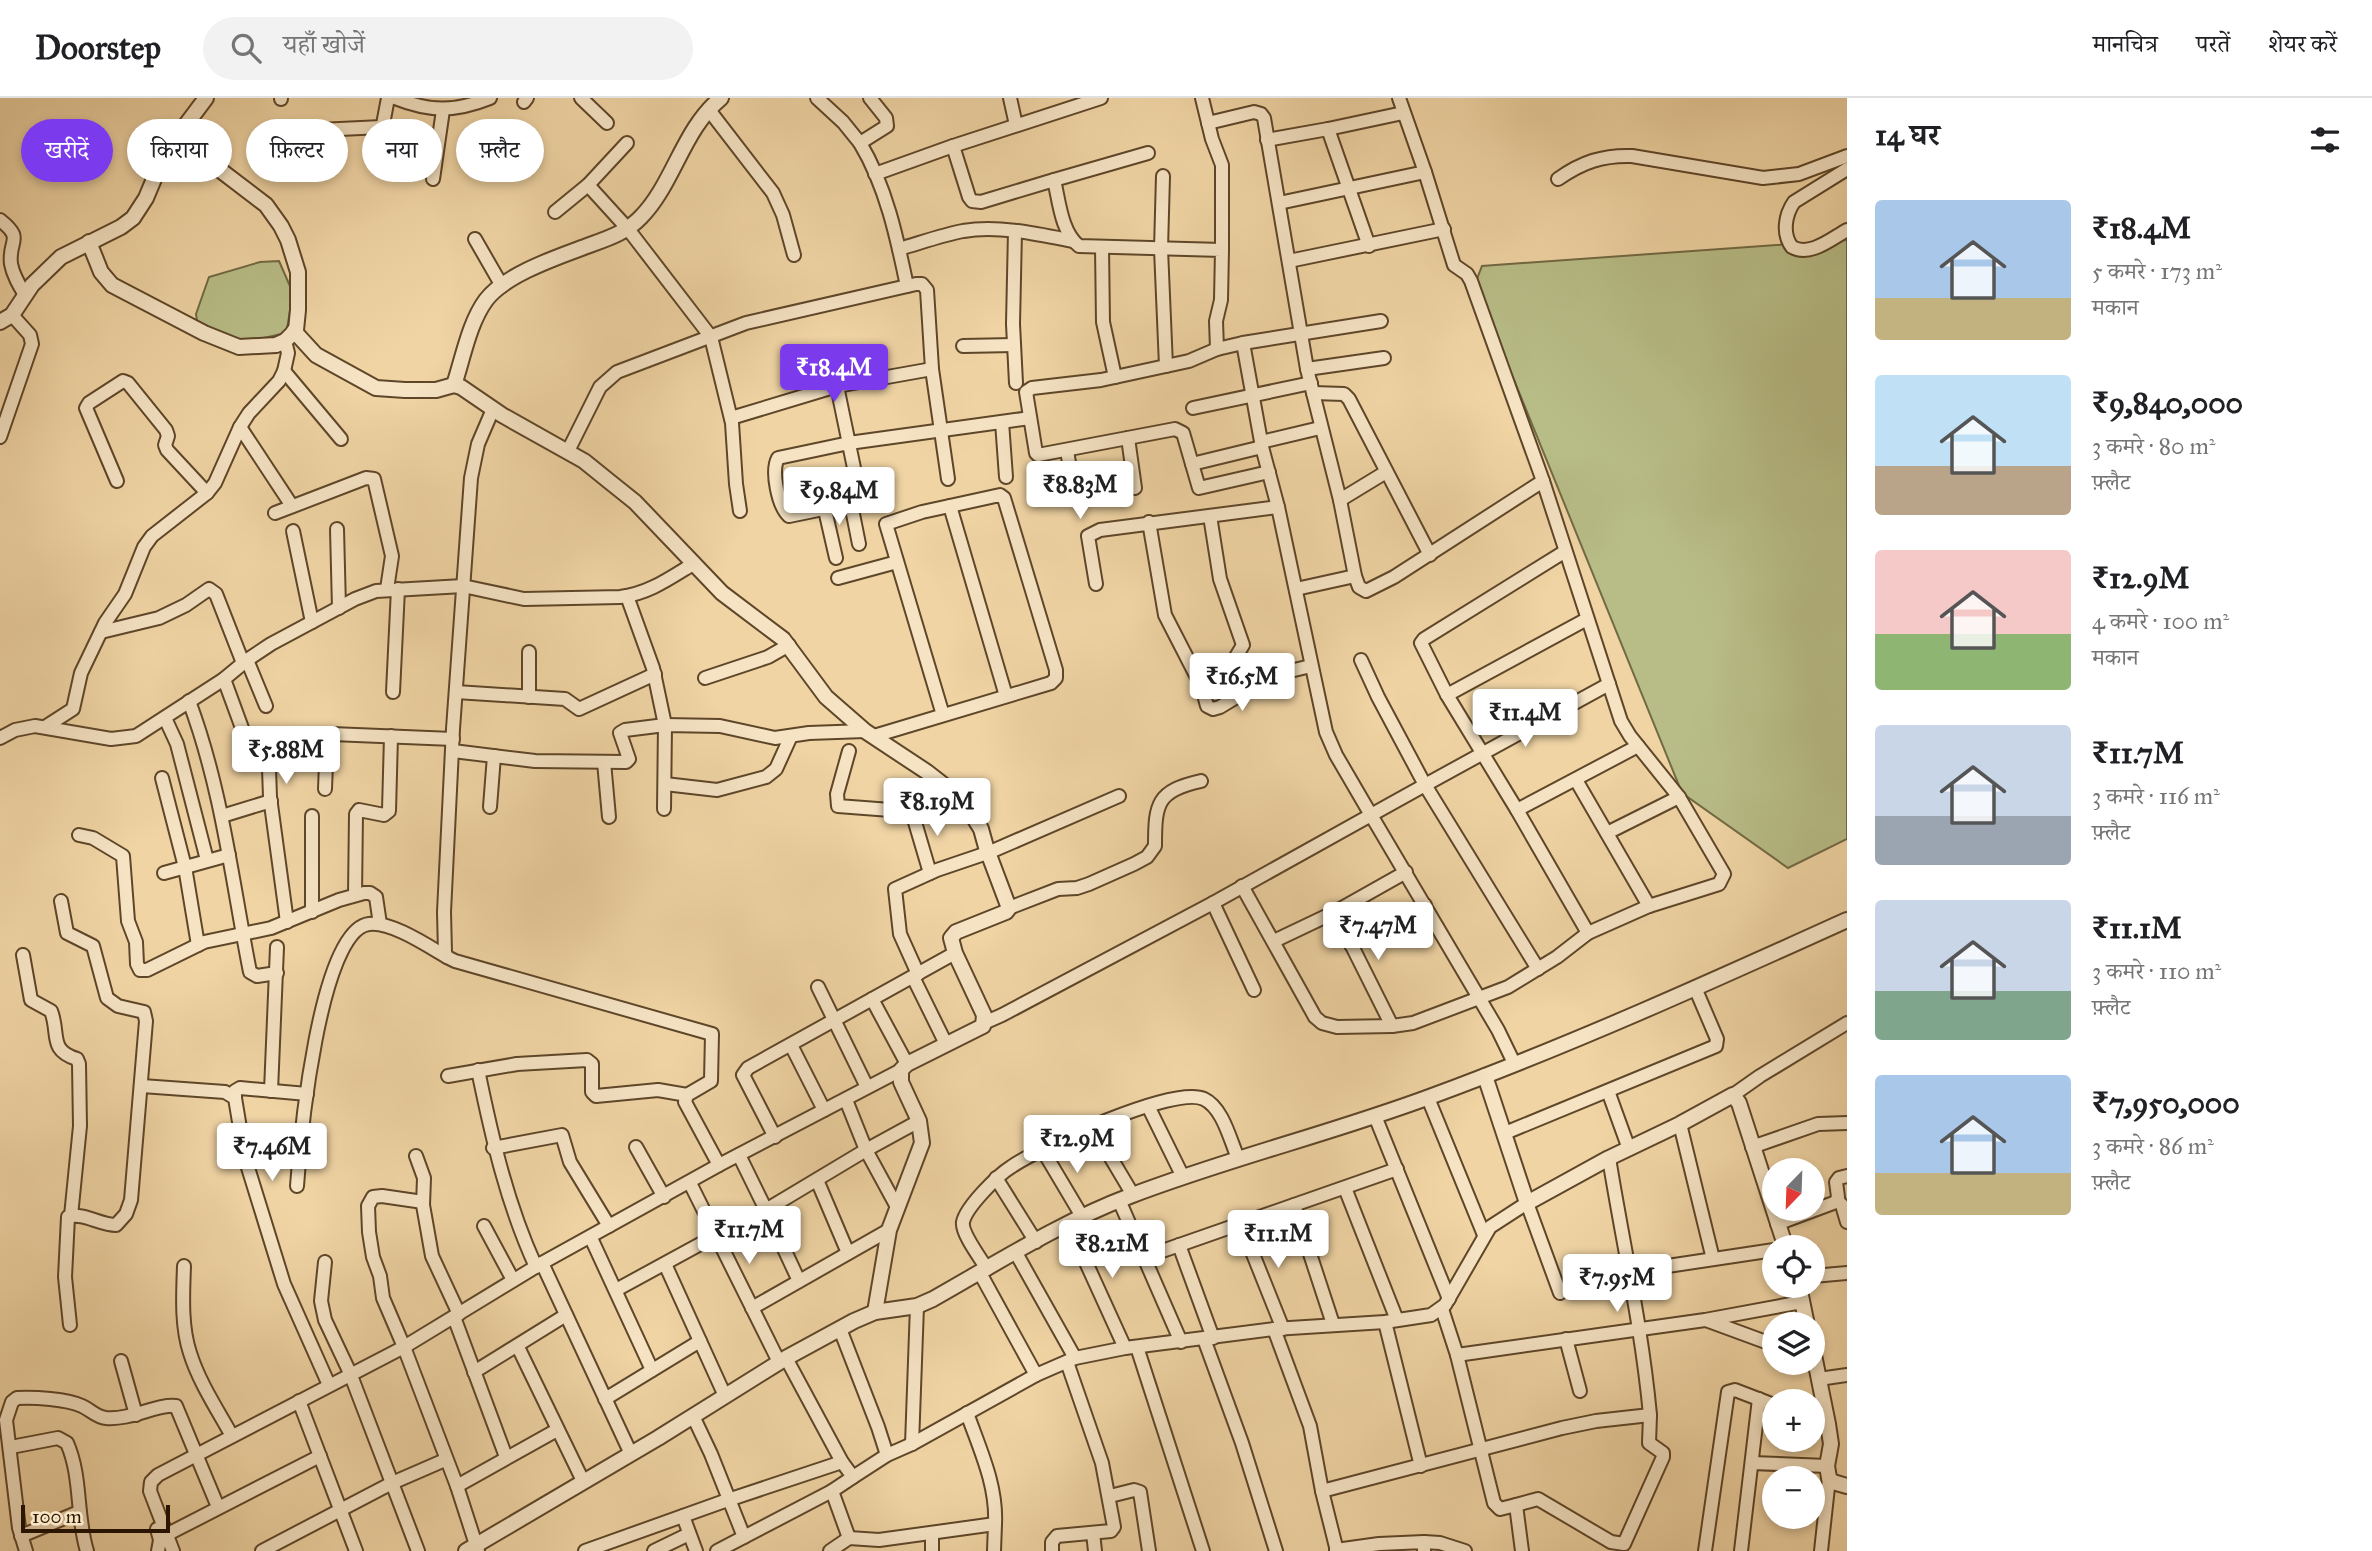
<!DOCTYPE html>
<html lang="hi">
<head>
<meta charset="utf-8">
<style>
	:root { --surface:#fff; --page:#f2f2f2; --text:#202124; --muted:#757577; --line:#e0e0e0; --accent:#7c3aed }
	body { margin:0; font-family:"IM FELL Great Primer","Noto Serif Devanagari",serif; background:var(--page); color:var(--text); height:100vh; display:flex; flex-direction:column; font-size:26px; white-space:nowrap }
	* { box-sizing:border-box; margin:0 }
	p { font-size:23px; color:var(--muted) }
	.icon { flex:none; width:38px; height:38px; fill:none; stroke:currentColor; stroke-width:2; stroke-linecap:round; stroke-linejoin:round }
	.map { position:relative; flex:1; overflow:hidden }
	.drawer { display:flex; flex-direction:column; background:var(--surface); width:525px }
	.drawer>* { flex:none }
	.banner { position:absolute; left:21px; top:21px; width:665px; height:63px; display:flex; gap:14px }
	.needle { width:46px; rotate:203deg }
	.controls { position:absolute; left:1762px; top:1060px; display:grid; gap:14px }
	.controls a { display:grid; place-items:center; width:63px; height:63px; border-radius:50%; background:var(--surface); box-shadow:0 4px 10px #0003; font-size:35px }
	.scale { position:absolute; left:21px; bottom:18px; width:149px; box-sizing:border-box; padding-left:7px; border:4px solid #2d1600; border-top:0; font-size:19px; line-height:24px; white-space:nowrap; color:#2d1600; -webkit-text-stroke:5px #f5e3c4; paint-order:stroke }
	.price { position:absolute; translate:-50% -60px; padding:0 16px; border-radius:7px; background:#fff; color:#222; font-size:23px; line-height:46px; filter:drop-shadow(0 2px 4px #0008) }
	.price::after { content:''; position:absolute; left:50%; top:42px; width:21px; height:16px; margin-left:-10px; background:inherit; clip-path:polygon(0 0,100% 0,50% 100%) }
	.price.active { background:var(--accent); color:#fff }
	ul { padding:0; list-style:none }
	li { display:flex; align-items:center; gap:21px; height:175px; padding:0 28px }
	li span { display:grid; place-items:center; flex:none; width:196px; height:140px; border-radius:7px; color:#555 }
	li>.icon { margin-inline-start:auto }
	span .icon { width:84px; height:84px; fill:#fffc; stroke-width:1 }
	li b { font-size:30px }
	h2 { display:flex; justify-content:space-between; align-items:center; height:84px; padding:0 28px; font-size:30px }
	.tag { padding:0 24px; border-radius:32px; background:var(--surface); box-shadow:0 4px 10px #0003; font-size:24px; line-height:63px }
	.tag.active { background:var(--accent); color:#fff }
	header { display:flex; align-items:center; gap:42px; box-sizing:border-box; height:98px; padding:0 35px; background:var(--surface); border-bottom:2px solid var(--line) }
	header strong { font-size:33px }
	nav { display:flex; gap:38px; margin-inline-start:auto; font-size:24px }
	.search { width:490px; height:63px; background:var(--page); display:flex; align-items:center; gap:18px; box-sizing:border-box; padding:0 24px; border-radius:38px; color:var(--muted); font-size:26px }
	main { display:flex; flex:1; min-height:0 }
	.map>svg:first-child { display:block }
</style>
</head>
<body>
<header>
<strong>Doorstep</strong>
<div class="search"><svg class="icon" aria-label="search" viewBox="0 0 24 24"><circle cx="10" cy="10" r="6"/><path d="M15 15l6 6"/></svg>यहाँ खोजें</div>
<nav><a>मानचित्र</a><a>परतें</a><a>शेयर करें</a></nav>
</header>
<main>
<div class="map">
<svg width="1847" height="1453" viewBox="0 0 1847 1453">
	<rect width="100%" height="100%" fill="#f0d4a4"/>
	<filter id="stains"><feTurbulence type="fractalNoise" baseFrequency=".00286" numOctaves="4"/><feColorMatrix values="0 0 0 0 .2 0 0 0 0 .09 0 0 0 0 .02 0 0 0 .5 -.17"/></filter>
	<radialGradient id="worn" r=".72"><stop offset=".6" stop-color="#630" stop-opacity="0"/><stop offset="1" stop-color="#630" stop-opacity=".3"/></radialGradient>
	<g fill="#b8bd87" stroke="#726a44" stroke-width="2">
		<path d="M1847,142v599l-59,29 -106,-75 -207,-509 7,-18z"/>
		<path d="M279,163l14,32 -6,36 -6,5 -30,7 -20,-3 -34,-17 -1,-7 13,-37 51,-15z"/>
	</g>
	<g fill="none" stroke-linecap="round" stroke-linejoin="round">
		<g stroke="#5e4629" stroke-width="16">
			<g id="minor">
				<path d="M395,0c35,14 60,14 95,0"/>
				<path d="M581,0l26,25"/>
				<path d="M817,0l26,24 17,21"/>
				<path d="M870,0l16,20 1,8 -27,17c26,43 37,95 47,143"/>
				<path d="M1010,0l6,27"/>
				<path d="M1101,0l-148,48 16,51 3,4 9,1 73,-22c5,20 7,52 25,66l143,4 -1,50 -5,21 1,28"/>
				<path d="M1202,0l10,41 10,26v85"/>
				<path d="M1399,0l26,74 29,93 13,9 4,7 72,200"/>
				<path d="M281,1v-1"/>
				<path d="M524,4l3,-4"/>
				<path d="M709,12l64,83 10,22 11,40"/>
				<path d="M1208,25l46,-11 7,2 3,4 43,251 33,131 15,76 4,11 7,4 28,-14 149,-96 78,240 9,15 49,61 45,77 -5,10 -70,22 -61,27 -31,24 -49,30 -95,36 -21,3 -55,1 -15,-4 -7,-6 -73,-131"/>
				<path d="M1328,31l75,-16"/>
				<path d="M319,32l63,-3"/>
				<path d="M1267,42l61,-11 41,117"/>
				<path d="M377,58l11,-58"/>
				<path d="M1847,71l-53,33c-9,13 -12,32 -2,45 18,10 39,-8 55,-17"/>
				<path d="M875,76l78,-28"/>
				<path d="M1163,78l-2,73 5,117"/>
				<path d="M433,81l10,-69"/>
				<path d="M1558,81c24,-17 45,-24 74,-23l131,22 36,-4 48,-18"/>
				<path d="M1054,82l94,-27"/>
				<path d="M588,87l40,44 83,108 21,86 4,61 4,27"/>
				<path d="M1279,105l146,-31"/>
				<path d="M555,114l33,-27 39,-42"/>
				<path d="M0,122c25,20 8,19 11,44 2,11 8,21 14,31"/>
				<path d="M1015,133l-2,93 3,59"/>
				<path d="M475,141l27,47"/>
				<path d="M1102,149l1,75 12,55"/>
				<path d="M899,151c21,-6 43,-14 64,-18 36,-6 75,3 110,10"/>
				<path d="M1289,163l155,-32"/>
				<path d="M1243,245l19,104 16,60 48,225 10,23 35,60 54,-30 -47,-88 -17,-37"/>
				<path d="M963,248l51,-1"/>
				<path d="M1307,271l77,-11"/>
				<path d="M284,273l57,68"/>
				<path d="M837,288l23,111 1,2 -4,3 -68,14c-11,-10 -18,-45 -11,-58l71,-15 181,-25"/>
				<path d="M1313,295l31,1 5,5 81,156"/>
				<path d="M1193,310l118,-25"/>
				<path d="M493,311l-15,35 -7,34 -18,251 -9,183 1,41 2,4 8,4 257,73 -1,47 -24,14 -2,7 34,63"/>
				<path d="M731,320l106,-32 95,-17"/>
				<path d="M1002,324l4,55"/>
				<path d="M240,329l52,79"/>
				<path d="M0,339l32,-93 -2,-9 -18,-20"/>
				<path d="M1128,340l7,50"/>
				<path d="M1261,344l59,-14"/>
				<path d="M568,353l32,-64 17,-15 129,-49 170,-39h6l5,6 5,79 16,110"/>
				<path d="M1067,353l8,46"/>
				<path d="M1192,366l70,-17"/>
				<path d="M1269,374l-70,16 -16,-55 -8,-4 -137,26 -2,-2 -10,-61 6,-4 69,-8 88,-19 28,-12 26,-6 138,-22"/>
				<path d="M117,383l-31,-73 3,-5 34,-22 5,2 38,47 2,6 -3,9 2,5 40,43"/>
				<path d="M1340,402l46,-28"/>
				<path d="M851,406l8,40"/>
				<path d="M950,408l56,190"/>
				<path d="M825,412l11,48"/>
				<path d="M275,415l91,-35 8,1 18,77 -5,33"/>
				<path d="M1149,424l16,93 37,72 5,19 6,3 7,-2 53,-32 38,-9"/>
				<path d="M337,431l2,79"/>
				<path d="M293,433l19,91"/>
				<path d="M1564,454l-140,87 -3,4 26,52 70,115 71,123"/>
				<path d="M838,480l59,-16"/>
				<path d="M1096,486l-8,-48 12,-6 178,-23"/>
				<path d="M1296,491l59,-13"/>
				<path d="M627,498l26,72 12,57 -1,84"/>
				<path d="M101,534l58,-14 27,-13 23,-16 7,5 27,69"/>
				<path d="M247,562l19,46"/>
				<path d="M705,580l63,-21 21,-12"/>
				<path d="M224,581l22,60 5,1 15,-5 2,5 2,57 17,125"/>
				<path d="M1202,589l32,-27 9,-15 -23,-66 -10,-63"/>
				<path d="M393,594l5,-103"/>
				<path d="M456,594l109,7 14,10 76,-35"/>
				<path d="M1447,597l140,-76"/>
				<path d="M529,599v-45"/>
				<path d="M189,603c33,88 43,180 61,271l7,4 20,-3"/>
				<path d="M165,620l12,26 30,116"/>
				<path d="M45,629l28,-18 8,-36 24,-50 20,-29 19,-47 8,-11 55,-43 8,-10 25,-56 9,-14 30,-32 5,-10 4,-18 -3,-12"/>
				<path d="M874,638l177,-53 5,-5v-8l-52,-172 -4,-3 -78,17 -36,12 57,191"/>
				<path d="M0,640l15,-8 20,-4 76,13 25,-3 88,-57 23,-19 24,-16 84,-45 21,-8 87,-5 61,13 96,-2c28,-3 50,-19 73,-33"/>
				<path d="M453,653l82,10 91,1 3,-3 -9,-26 5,-3 40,-5 55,1 55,12 34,-5 56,-2"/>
				<path d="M849,653l-12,43 1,12 105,8 9,-3 11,-11"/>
				<path d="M604,664l5,55"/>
				<path d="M162,680l23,89 13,78"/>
				<path d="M1576,682l73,126"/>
				<path d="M665,686l52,6 49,-13 10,-8 15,-33"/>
				<path d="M325,691l2,-51 5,-4 121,5"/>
				<path d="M490,709l4,-51"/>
				<path d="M1517,712l121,-64"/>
				<path d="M912,714l18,61"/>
				<path d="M222,718l49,-15"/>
				<path d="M1607,735l72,-36"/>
				<path d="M79,737l14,3 30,18 5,65 8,21 1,22 3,6h7l57,-28 67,-14 68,-28 25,-7h6l6,4 4,27"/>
				<path d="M164,775l65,-18"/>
				<path d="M355,797l1,-81 3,-4 25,5 5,-4 2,-75"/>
				<path d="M61,803l6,32 26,13 14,52 11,8 26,6 2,9 -15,179 -5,14 -10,11c-16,0 -33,-13 -48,-8l-3,60 5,48"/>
				<path d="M1213,805l41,87"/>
				<path d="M1009,810l49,-19 19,-1 12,-4 45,-20 13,-7 8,-11c0,-43 2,-55 46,-65"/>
				<path d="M312,814v-96"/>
				<path d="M1335,814l57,114"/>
				<path d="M1274,843l61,-29 71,-40"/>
				<path d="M1351,847l74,-40"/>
				<path d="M23,857l8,45 20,11c9,23 -3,39 26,48l2,5 1,62 -9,90"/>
				<path d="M1538,871l-113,-184 184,-101"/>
				<path d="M918,876l-18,-40 -5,-45 42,-19 53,-18 129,-56"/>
				<path d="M913,879l33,67"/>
				<path d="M818,889l49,100"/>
				<path d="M872,901l35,65"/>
				<path d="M984,925l18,-8 211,-112 158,-88 127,215 16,33"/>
				<path d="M791,947l33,65"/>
				<path d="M478,972c14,68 29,134 58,197"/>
				<path d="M448,978l69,-12 70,-4 5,4v28l4,4 62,-6 29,5"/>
				<path d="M142,988l83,6 10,6 10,60 39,126 45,101"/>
				<path d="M271,993l6,-144"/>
				<path d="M1608,993l21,58"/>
				<path d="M1733,997l27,-19 87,-53"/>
				<path d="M235,1000v-7l5,-3 67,6"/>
				<path d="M1428,1000l56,137"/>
				<path d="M846,1002l20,50 31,57"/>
				<path d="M1148,1008l35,71"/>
				<path d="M1375,1018l74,183"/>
				<path d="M1680,1026l33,135"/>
				<path d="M1092,1028l41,69"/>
				<path d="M1505,1035l211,-87 1,-7 -21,-49"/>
				<path d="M775,1039l-32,-62 5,-7 207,-115"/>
				<path d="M636,1049l28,50"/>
				<path d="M1752,1049l66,-23 29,-1"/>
				<path d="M493,1050l69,-13 8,27 39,64"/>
				<path d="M1042,1051l41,69"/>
				<path d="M739,1057l27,55 100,-60 53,-29"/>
				<path d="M416,1058l8,22 -1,27 9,51 27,58"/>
				<path d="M996,1080l40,64"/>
				<path d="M817,1082l31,73"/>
				<path d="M690,1085l89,179"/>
				<path d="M297,1088c3,-44 22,-256 72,-262 22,-3 59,22 78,33"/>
				<path d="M1345,1090l52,132"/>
				<path d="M1119,1102l62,142"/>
				<path d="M1837,1102l5,5 5,17"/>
				<path d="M423,1104l-41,-6 -9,1 -5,9 1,26 4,25 7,19 3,22 21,49 53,139 21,65"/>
				<path d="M1294,1107l39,119"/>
				<path d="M766,1112l33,71"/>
				<path d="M1241,1126l42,105"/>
				<path d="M1777,1126l59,-22 2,-5 -2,-15 3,-4 8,-2"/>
				<path d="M1069,1127l56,123"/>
				<path d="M484,1128l29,54"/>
				<path d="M591,1140l61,132"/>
				<path d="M1179,1147l34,93"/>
				<path d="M1016,1155l59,105"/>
				<path d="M1145,1159l252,-88"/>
				<path d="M325,1164l-4,39 4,19 25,53 68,178"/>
				<path d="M542,1165l89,191"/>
				<path d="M665,1166l60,132"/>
				<path d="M184,1168c-1,28 -3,60 6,87 9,29 27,56 42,83"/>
				<path d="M987,1171c-6,-10 -26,-36 -24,-47 3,-15 35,-47 48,-55 29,-20 163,-82 193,-68 19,9 26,41 34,59"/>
				<path d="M1628,1174l146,-22"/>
				<path d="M980,1175l56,102"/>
				<path d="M1813,1178l34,-3"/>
				<path d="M616,1192l99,-54"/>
				<path d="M752,1210l137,-78"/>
				<path d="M1442,1211l15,46 248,-35 97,-18"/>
				<path d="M454,1219l52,140"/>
				<path d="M1706,1222l68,25"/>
				<path d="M1385,1224l36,144"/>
				<path d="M840,1231l38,98 9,28"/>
				<path d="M1274,1231l36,97 12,65 15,60"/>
				<path d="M1204,1241l38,104 34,108"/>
				<path d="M1566,1241l14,52"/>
				<path d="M518,1249l65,134"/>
				<path d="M1137,1249l66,204"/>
				<path d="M1457,1257l37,148 6,6 16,-4 6,46"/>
				<path d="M786,1260l56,104 11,15 34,-22 25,-11 124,-69 39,-17 50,-10 149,-19 111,-7 46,-7 14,-10 45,-78 37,-24 33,90"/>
				<path d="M121,1263l15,54"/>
				<path d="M474,1274l92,-57"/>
				<path d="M1819,1281l28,-4"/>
				<path d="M605,1301l95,-58"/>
				<path d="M299,1303l57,150"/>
				<path d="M693,1318l18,38 33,83"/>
				<path d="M1813,1321l15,5"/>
				<path d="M912,1346l5,-138"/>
				<path d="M11,1349l47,-9 9,5c15,34 9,73 20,108"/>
				<path d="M1752,1365l75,3"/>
				<path d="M457,1388l100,-56"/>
				<path d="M1322,1393l240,-63 34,-7 54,-6c-8,-87 -27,-171 -41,-257"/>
				<path d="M1110,1398l24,-6 6,2 9,59"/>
				<path d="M1516,1407l22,-6 73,43 13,2 39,-87v-4l-14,-10 1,-28"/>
				<path d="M683,1418l13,35"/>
				<path d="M157,1431l3,11 -2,11"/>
				<path d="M1093,1435l2,18"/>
				<path d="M166,1437l154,-79"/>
				<path d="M21,1438l58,-24"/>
				<path d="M849,1440l-17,-47 21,-14"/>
				<path d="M1424,1444l16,1 25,8"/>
				<path d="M1336,1452l43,-6 45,-2v9"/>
				<path d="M26,1453l-7,-23 -13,-108 6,-18 5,-4c17,-1 50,1 65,8 9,4 14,11 24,12 26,2 50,-14 70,-12l42,101"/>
				<path d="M173,1453l-23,-60 1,-9 7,-7 246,-128 138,-84 177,-98 182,-95"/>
				<path d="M262,1453l130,-68 53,-23"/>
				<path d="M585,1453l137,-49 120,-40"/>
				<path d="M654,1453l35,-17"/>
				<path d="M717,1453l115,-60"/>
				<path d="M830,1453l19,-13 30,2 116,-16c2,-39 -15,-74 -28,-111"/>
				<path d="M932,1453v-18"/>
				<path d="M994,1453l1,-27"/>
				<path d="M1052,1453v-9l5,-6 54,-5 3,-4 -12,-64 -35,-101"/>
				<path d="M1705,1453l23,-159 7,-2 39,15"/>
				<path d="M1741,1453l18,-152"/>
				<path d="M1821,1453l8,-73"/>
			</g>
		</g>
		<g stroke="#5e4629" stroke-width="18">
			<g id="tertiary">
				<path d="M89,144l12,30 11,13 92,48 35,14 37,-2 9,-4 11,-11 2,-20v-38l-10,-32 -7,-14 -15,-21 -59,-45 -12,-13 -12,-19"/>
				<path d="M0,224l12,-7 20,-30 29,-28 60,-30 12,-9 13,-20 13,-31 14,-25 33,-44"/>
				<path d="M294,233l22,24 60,33 29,2h31l18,-5 7,2 41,28 82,46 26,21 25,20 87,91 61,46 43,58 39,34 62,41 36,28 18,29 5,18 23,61 -3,4 -50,20 -5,6 4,15 29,62 -1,11 -76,38 -6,6v12l18,39 3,22 -33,87 -14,82"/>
				<path d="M454,287c9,-27 15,-62 32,-85 18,-24 66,-41 93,-51 23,-9 45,-14 62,-32 33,-34 42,-88 80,-119"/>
				<path d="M1485,978l42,127 82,-45 71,-34 53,-29 6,8 47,145"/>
				<path d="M1799,1188l8,39"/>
				<path d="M1813,1252l15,74 3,20 -4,22 2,12 4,4 14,4"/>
				<path d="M466,1453l192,-113 128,-80 68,-37 21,-9 42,-6 16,-7c62,-35 130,-78 197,-103 99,-38 203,-63 302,-100 141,-52 278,-114 415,-176"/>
			</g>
		</g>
		<use href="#minor" stroke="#f5e3c4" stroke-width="12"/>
		<use href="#tertiary" stroke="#f5e3c4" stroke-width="14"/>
	</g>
	<rect width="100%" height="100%" filter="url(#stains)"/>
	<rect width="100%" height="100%" fill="url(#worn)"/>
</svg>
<div class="controls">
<a><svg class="needle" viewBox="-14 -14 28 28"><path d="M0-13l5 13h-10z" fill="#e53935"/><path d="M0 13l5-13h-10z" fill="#757577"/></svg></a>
<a><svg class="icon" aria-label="locate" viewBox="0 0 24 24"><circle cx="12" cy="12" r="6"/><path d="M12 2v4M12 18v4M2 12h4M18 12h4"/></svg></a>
<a><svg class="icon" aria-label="layers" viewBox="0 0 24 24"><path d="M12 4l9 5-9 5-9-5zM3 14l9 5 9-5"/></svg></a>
<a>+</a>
<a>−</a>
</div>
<div class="scale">100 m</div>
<b class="price active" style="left:834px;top:306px">₹18.4M</b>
<b class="price" style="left:1080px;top:423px">₹8.83M</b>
<b class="price" style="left:839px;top:429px">₹9.84M</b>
<b class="price" style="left:1242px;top:615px">₹16.5M</b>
<b class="price" style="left:1525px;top:651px">₹11.4M</b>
<b class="price" style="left:286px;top:688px">₹5.88M</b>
<b class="price" style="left:937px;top:740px">₹8.19M</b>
<b class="price" style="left:1378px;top:864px">₹7.47M</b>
<b class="price" style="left:1077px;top:1077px">₹12.9M</b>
<b class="price" style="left:272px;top:1085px">₹7.46M</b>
<b class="price" style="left:749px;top:1168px">₹11.7M</b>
<b class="price" style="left:1278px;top:1172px">₹11.1M</b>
<b class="price" style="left:1112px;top:1182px">₹8.21M</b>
<b class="price" style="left:1617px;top:1216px">₹7.95M</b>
<div class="banner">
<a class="tag active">खरीदें</a>
<a class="tag">किराया</a>
<a class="tag">फ़िल्टर</a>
<a class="tag">नया</a>
<a class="tag">फ़्लैट</a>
</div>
</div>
<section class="drawer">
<h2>14 घर<svg class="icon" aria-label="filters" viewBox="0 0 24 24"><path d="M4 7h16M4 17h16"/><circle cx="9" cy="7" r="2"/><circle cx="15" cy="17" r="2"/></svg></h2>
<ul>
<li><span style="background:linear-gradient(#a9c7e8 70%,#c2b280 0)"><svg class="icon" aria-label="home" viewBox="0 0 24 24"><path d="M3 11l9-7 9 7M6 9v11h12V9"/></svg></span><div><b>₹18.4M</b><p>5 कमरे · 173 m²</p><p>मकान</p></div></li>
<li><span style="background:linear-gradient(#bfe0f5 65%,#b9a48a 0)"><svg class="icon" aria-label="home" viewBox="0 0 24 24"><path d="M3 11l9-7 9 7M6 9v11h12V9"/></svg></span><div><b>₹9,840,000</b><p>3 कमरे · 80 m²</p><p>फ़्लैट</p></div></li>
<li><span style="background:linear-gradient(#f6c9c9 60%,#8fb573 0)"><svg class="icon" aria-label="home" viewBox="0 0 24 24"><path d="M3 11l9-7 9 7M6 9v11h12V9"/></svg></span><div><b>₹12.9M</b><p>4 कमरे · 100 m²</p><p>मकान</p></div></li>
<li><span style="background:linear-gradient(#c9d6e8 65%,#9aa5b1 0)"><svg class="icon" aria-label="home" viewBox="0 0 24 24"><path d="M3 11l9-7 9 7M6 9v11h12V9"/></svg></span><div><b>₹11.7M</b><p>3 कमरे · 116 m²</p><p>फ़्लैट</p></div></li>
<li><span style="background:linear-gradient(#c9d6e8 65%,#7fa58c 0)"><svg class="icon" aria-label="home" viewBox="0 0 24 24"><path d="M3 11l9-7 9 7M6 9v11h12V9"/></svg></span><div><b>₹11.1M</b><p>3 कमरे · 110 m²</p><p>फ़्लैट</p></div></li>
<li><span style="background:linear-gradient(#a9c7e8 70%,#c2b280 0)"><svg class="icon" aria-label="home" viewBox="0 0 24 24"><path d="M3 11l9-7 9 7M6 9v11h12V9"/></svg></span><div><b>₹7,950,000</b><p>3 कमरे · 86 m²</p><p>फ़्लैट</p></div></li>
</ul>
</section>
</main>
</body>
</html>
